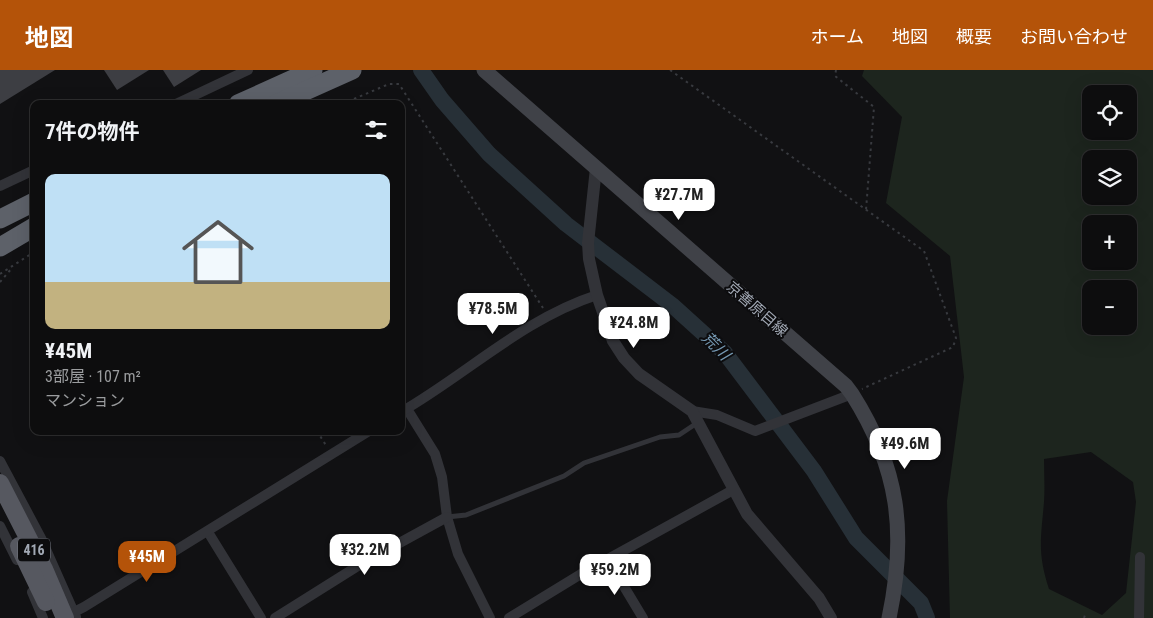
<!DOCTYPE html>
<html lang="ja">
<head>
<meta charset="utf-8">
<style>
	:root { --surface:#0d0d0e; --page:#1b1b1c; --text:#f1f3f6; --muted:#9a9c9e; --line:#2d2d2e; --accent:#b45309 }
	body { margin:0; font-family:"Roboto Condensed","Noto Sans JP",sans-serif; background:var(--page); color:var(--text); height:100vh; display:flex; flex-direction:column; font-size:19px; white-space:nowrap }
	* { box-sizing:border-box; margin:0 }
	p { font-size:16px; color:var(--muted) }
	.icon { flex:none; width:28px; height:28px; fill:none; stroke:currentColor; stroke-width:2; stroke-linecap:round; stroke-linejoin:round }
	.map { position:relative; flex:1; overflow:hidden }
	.details { position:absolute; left:30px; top:30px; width:375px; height:335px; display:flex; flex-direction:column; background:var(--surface); border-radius:10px; box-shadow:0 5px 20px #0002,0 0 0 1px var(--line) }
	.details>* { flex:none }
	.controls { position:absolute; left:1082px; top:15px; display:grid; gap:10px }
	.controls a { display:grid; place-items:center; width:55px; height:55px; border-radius:10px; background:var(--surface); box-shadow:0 5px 20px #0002,0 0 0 1px var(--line); font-size:25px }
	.price { position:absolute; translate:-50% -42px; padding:0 11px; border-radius:10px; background:#fff; color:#222; font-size:16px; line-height:32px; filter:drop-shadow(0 1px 2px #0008) }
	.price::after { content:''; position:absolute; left:50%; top:30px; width:15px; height:11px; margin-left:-8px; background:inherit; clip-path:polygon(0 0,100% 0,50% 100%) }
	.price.selected { background:var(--accent); color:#fff }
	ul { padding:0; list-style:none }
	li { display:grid; align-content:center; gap:10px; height:265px; padding:0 15px }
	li+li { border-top:1px solid var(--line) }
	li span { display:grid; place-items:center; height:155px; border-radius:10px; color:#555 }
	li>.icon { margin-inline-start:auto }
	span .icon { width:90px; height:90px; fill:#fffc; stroke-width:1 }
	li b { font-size:21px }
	h2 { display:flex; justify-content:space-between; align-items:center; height:60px; padding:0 15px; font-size:21px }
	header { display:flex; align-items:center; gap:30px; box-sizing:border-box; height:70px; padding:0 25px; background:var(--accent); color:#fff }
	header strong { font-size:24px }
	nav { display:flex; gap:28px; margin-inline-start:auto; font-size:18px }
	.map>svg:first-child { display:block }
</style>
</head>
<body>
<header>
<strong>地図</strong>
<nav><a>ホーム</a><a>地図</a><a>概要</a><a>お問い合わせ</a></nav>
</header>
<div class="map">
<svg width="1153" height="548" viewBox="0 0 1153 548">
	<rect width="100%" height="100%" fill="#111113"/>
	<path fill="#1d251e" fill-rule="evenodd" d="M864,0h289v548h-203l-3,-117 17,-124 -14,-121 -64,-53 16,-86 -40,-41zM1091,24h38v37h-38zM1091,89h38v37h-38zM1091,154h38v37h-38zM1091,219h38v37h-38zM1091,382l42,30 3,20 -10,91 -24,22 -53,-26c-12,-37 -8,-50 -5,-87 1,-15 0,-29 0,-43z"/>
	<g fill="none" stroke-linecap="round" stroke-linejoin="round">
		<path stroke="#273037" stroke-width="16" d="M421,0l21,30 47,54 77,70 106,81 53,48 89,118 42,67 65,65 6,15"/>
	</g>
	<g fill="#3d3e43">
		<path d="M0,0h55l-55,34z"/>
		<path d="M104,0h45l-32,20z"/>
		<path d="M163,0h38l-27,17z"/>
	</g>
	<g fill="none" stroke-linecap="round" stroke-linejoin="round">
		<g stroke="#383a3f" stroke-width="2" stroke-dasharray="2.5 4" stroke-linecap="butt">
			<path d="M670,0l254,181 32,87 -3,9 -91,42"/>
			<path d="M836,0l-1,6 39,31 -8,103"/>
			<path d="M342,34l47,-20h10l144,224"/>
			<path d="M0,204l34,-22"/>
			<path d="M0,212l12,-14"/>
			<path d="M317,361l10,16"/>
			<path d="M1084,548l2,-6"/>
		</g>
		<path stroke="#323338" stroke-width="5" d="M447,447l19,-2 98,-39 20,-13 76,-26 19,-2 18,-12"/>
		<g stroke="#323338" stroke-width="10">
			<path d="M176,34l72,-34"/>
			<path d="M0,116l34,-16"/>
			<path d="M407,339l28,45 7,23 5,40 11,37 32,64"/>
			<path d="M692,341l25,4 38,16 97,-37"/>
			<path d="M401,342c66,-38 122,-93 196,-117"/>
			<path d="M0,391l41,77 35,79"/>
			<path d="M0,456l17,34"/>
			<path d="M208,462l53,86"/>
			<path d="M608,490l35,58"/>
			<path d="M32,522l11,26"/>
			<path d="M62,548l22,-11 285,-176"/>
			<path d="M275,548l86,-54 86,-47"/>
			<path d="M509,548l72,-44 152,-84"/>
			<path d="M1139,548l1,-61"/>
		</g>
		<path stroke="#323338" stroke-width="12" d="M596,98l-8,75 1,16 8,36 16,46 11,17 15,16 53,37 55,103 72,84 12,20"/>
		<path stroke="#404248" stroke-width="15" d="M484,0l362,316 6,8c47,74 55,139 37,224"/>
		<g stroke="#565860" stroke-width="18">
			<path d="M0,413l44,86 21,49"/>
			<path d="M19,476l27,56"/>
		</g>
		<g stroke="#5d6169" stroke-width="19">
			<path d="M238,34l75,-34"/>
			<path d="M276,34l76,-34"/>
			<path d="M0,149l34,-17"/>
			<path d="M0,177l34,-20"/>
		</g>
	</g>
	<g text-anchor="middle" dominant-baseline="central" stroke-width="4" stroke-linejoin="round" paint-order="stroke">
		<rect fill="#0c0c0e" stroke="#747982" stroke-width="1" x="18" y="468.5" width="32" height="23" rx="4"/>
		<g font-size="14" font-weight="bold" fill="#a1a8b4">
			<text x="34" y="480">416</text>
		</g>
		<g font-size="15" fill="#a1a8b4" stroke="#0c0c0e">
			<text transform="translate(757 239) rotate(41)">京善原目線</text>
		</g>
		<g font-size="16" font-style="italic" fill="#7598b2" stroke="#0c0c0e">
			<text transform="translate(716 276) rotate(45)">荒川</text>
		</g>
	</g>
</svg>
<div class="controls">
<a><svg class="icon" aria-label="locate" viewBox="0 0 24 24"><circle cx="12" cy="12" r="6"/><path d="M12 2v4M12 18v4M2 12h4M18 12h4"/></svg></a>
<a><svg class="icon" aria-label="layers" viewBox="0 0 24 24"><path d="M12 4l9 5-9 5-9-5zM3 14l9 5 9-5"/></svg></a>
<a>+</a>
<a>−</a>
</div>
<b class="price" style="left:679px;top:151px">¥27.7M</b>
<b class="price" style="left:493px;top:265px">¥78.5M</b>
<b class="price" style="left:634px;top:279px">¥24.8M</b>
<b class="price" style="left:905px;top:400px">¥49.6M</b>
<b class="price" style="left:365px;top:506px">¥32.2M</b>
<b class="price selected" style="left:147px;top:513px">¥45M</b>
<b class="price" style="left:615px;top:526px">¥59.2M</b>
<section class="details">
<h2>7件の物件<svg class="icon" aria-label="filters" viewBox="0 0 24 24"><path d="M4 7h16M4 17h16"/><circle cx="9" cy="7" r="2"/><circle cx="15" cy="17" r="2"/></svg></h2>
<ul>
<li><span style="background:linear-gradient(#bfe0f5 70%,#c2b280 0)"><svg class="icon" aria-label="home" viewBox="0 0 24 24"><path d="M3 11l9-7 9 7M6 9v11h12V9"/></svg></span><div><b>¥45M</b><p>3部屋 · 107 m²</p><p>マンション</p></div></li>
</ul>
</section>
</div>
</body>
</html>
